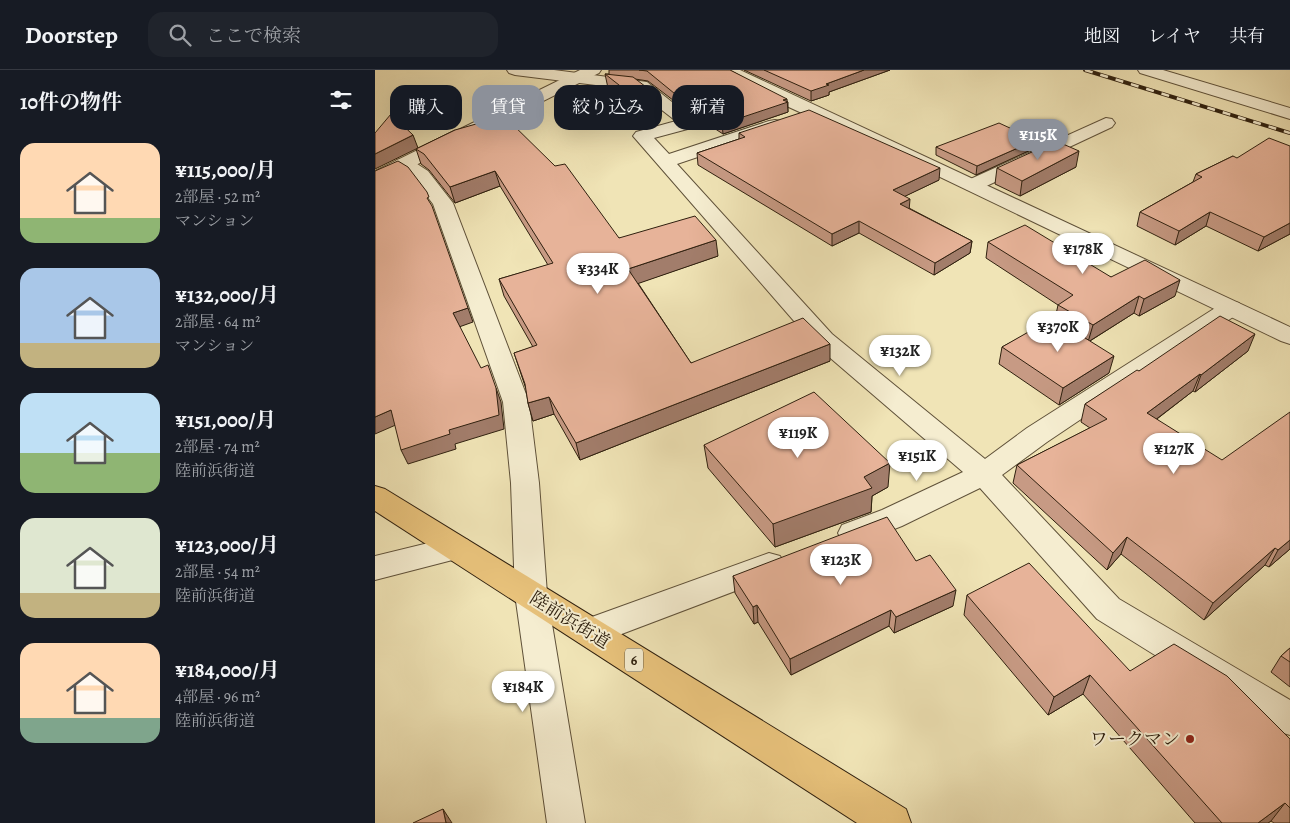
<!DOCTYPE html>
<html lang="ja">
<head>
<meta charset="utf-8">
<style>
	:root { --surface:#171b24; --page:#20242c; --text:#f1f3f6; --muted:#9ea1a6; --line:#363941; --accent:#8c9099 }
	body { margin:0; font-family:Alegreya,"Noto Serif JP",serif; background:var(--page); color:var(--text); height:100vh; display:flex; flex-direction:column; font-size:19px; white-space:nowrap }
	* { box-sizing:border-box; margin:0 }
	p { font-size:16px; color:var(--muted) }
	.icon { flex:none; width:28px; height:28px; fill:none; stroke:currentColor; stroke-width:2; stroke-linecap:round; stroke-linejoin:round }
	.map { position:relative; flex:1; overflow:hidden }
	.drawer { display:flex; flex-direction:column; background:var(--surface); width:375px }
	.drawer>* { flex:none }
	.hud { position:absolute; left:15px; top:15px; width:475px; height:45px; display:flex; gap:10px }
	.price { position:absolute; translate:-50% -42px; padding:0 11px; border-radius:18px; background:#fff; color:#222; font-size:16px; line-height:32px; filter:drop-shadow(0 1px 2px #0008) }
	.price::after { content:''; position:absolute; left:50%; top:30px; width:15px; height:11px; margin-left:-8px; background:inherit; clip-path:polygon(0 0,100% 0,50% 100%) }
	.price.current { background:var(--accent); color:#fff }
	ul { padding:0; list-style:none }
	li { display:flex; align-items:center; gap:15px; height:125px; padding:0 20px }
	li span { display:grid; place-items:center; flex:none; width:140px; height:100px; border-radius:15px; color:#555 }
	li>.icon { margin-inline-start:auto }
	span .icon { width:60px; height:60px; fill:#fffc; stroke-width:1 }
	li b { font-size:21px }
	h2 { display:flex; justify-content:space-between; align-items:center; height:60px; padding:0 20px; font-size:21px }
	.chip { padding:0 18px; border-radius:15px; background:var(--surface); box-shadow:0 5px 20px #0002; font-size:18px; line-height:45px }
	.chip.current { background:var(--accent); color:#fff }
	header { display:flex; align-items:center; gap:30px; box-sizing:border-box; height:70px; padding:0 25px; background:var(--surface); border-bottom:1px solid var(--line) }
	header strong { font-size:24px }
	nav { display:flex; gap:28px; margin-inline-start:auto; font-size:18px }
	.search { width:350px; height:45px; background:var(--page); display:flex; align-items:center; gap:12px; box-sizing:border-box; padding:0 18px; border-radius:15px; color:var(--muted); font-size:19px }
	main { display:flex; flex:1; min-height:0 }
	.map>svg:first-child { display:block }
</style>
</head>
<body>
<header>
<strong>Doorstep</strong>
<div class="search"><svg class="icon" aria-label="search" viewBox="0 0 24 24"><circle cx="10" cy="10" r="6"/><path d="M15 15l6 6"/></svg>ここで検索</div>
<nav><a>地図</a><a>レイヤ</a><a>共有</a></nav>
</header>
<main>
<section class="drawer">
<h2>10件の物件<svg class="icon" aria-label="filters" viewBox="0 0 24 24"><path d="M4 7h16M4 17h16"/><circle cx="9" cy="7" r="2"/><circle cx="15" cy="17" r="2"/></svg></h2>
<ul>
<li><span style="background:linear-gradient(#ffd9b3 75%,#8fb573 0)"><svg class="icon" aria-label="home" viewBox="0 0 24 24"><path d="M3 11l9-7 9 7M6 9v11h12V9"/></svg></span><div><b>¥115,000/月</b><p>2部屋 · 52 m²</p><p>マンション</p></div></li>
<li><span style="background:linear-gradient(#a9c7e8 75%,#c2b280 0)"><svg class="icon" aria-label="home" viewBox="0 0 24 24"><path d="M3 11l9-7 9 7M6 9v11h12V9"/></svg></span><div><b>¥132,000/月</b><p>2部屋 · 64 m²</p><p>マンション</p></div></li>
<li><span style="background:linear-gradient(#bfe0f5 60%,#8fb573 0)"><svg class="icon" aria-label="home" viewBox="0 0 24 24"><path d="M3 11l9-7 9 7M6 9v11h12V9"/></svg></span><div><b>¥151,000/月</b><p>2部屋 · 74 m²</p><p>陸前浜街道</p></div></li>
<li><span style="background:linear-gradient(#dfe7d0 75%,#c2b280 0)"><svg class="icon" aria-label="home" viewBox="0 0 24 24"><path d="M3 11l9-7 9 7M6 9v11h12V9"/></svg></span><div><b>¥123,000/月</b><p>2部屋 · 54 m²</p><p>陸前浜街道</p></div></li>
<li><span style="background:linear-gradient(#ffd9b3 75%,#7fa58c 0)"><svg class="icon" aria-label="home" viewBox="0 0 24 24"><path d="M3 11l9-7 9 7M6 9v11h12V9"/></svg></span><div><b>¥184,000/月</b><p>4部屋 · 96 m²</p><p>陸前浜街道</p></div></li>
</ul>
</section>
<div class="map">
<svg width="915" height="753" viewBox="0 0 915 753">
	<rect width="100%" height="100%" fill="#f0e4b6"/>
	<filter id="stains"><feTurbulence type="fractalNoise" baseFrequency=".004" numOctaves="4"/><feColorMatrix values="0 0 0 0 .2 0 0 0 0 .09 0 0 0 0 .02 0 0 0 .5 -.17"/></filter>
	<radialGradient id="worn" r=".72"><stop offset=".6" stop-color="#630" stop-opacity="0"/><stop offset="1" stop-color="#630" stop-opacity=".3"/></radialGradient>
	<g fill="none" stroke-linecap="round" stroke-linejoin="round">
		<g stroke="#5f5139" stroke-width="2">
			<g id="minor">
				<path d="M132,0h47l93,12 51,41 -3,4 -41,11 15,16 100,-33 6,-1 6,1 3,4 -3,4 -104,35 155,170 153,125 42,-31 196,-125 8,-2 8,2 4,5 -4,5 -192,129 -45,33 117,124 171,101v35l-13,-4 -180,-112 -117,-131 -78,38 -38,15 -11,4 -11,-4 -4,-8 4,-8 40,-15 81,-38 -149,-128 -181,-208 3,-4 40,-11 -40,-31 -121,-15 -6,-2z"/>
				<path d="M763,0h25l127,38v11l-150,-46z"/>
				<path d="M731,48l6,1 3,4 -3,4 -132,62 -7,2 -7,-2 -3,-4 3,-4z"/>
				<path d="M29,88l7,2 17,11 25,32 76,199 10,81 8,111 38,229h-38l-32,-229 -4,-111 -8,-81 -70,-198 -19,-25 -17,-11 -3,-4 3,-4z"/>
				<path d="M82,466l11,4 4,8 -4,8 -93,24v-24z"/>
				<path d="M394,483l11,3 5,9 -5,9 -190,72 -12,-4 -5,-10 5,-10z"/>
			</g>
		</g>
		<g stroke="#5f5139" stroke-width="2">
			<g id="tertiary">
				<path d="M205,0h21l-2,3 -217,109 -7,2v-13z"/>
				<path d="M345,0h20l550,257v17l-9,-3 -368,-177 -155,-71 -36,-20z"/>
			</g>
		</g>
		<g stroke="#2f200f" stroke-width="2">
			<path id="trunk" d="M0,416l10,3 521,320 5,14h-54l-482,-312z"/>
		</g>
		<use href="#minor" fill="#f5edd0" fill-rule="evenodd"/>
		<use href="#tertiary" fill="#f5edd0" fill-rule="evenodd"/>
		<use href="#trunk" fill="#e8c27b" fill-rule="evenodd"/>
		<g stroke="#2f200f" stroke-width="4">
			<path id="rail" d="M710,0l205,63"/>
		</g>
		<use href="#rail" stroke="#f5edd0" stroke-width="2.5" stroke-dasharray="8" stroke-linecap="butt"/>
	</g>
	<g fill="#c79a84" stroke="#2f200f">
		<path d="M234,0h121l58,32v10l-65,22 -41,-27 -34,-26 -13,-2 17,26 -17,6 -27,-23 -3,-14h4z"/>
		<path d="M369,0h146l-61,22v3l-18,6z"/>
		<path d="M80,60l164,108 99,18 -80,27 53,80 139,-2 -250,99 -26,-46 -21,7 -5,-18 -2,-14 -12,-36 19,-6 -29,-51 -5,-17 49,-14 -48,-79 -45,17 -26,-33 -8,-6 -5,-15z"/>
		<path d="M364,63l200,47 -34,16 4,12 63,33 -2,12 -36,22 -75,-42 -27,13 -134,-81 -1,-12 42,-14z"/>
		<path d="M561,77l99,1 -59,27 -40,-20z"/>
		<path d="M858,86l57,78 -32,17 -52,-25 -31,19 -38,-19 3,-14 53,-30 3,-8z"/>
		<path d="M701,97l-56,29 -25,-12 2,-16z"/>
		<path d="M613,172l123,35 64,19 -36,20 -5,-3 -44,28 19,32 -50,32 -60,-41 3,-17 53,-28 3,-14 -72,-47z"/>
		<path d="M873,281l-53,41 -2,-1 -36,28 133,130 -21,18 -4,-2 -61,55 -83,-66 -14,16 -94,-87 4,-18 73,-37 -9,-6 4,-18 54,-33z"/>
		<path d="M329,375l184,42 -16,9 -1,16 -96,35 -67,-79z"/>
		<path d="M541,491l37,45 -59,27 -5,-7 -98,49 -33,-53 -4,2 -19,-31 -2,-17z"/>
		<path d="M592,525l163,76 160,68v84h-16l-3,-2 -3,2h-73l-112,-129 -35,21 -84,-100z"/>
		<path d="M915,578v39l-19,-15 10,-16z"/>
	</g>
	<g fill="#a27d6b" stroke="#2f200f">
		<path d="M489,0h26l-61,22v3l-18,6v-10l15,-7z"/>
		<path d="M275,20l2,15 -17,6 -2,-15z"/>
		<path d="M412,29l1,13 -65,22 -1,-10z"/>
		<path d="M38,65l5,13 -43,21v-15z"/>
		<path d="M661,70l-1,8 -59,27 1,-9z"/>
		<path d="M704,81l-3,16 -56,29 2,-15z"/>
		<path d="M565,98l-1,12 -46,22v-12z"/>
		<path d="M120,101l5,15 -45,17 -5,-16z"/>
		<path d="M535,129l-1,12 -9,-7z"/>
		<path d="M835,142l-4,14 -31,19 4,-14z"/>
		<path d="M484,151v12l-27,13v-12z"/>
		<path d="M915,153v11l-32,17 6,-14z"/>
		<path d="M341,170l2,16 -87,30 -3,-17z"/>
		<path d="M597,171l-2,12 -36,22 1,-12z"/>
		<path d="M805,210l-5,16 -36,20 5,-17z"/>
		<path d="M764,226l-5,17 -46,29 5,-17z"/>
		<path d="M93,238l5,14 -14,5 -6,-14z"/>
		<path d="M880,264l-7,17 -53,41 6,-17z"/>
		<path d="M455,274v17l-250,99 -4,-17z"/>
		<path d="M739,286l-5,17 -50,32 4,-17z"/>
		<path d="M825,304l-7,17 -51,39 5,-17z"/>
		<path d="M121,318l5,14 3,27 -49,15 1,5 -48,15 -7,-14z"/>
		<path d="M174,327l5,17 -21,7 -5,-18z"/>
		<path d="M16,340l7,14 -23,10v-17z"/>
		<path d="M515,393l-2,24 -16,9 -1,16 -96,35 -2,-23z"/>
		<path d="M752,467l-6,17 -14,16 6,-17z"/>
		<path d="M915,470v9l-21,18 9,-17z"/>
		<path d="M900,478l-10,17 -61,55 9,-17z"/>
		<path d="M581,520l-3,16 -59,27 2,-16z"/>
		<path d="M382,535l1,17 -4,2 -1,-17z"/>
		<path d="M516,540l-2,16 -98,49 -1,-16z"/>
		<path d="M715,605l-7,19 -35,21 6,-18z"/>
		<path d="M910,733l-14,18 -3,2h-10z"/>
		<path d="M68,739l9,14h-6z"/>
	</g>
	<g fill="#e7b399" stroke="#2f200f">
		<path d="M264,0h91l57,29 -4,1 5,2 -66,22 -42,-26 -33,-27z"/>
		<path d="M389,0h100l-38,14 3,1 -18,6z"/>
		<path d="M230,4l28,3 17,13 -17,6z"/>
		<path d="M434,40l131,58 -47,22 17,9 -10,5 72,37 -37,22 -76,-42 -27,13 -135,-81 48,-16 -6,-4z"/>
		<path d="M16,44l22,21 -38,19v-21z"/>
		<path d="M129,46l51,50 10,-2 54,74 76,-22 21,24 -88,29 63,94 112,-45 27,26 -254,99 -27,-46 -21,6 -3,-19 -11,-31 23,-8 -38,-66 54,-16 -58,-92 -45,16 -26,-33 -8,-5 39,-19z"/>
		<path d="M624,53l37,17 -59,26 -41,-19z"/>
		<path d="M894,68l21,8v77l-26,14 -54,-25 -31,19 -39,-19 62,-35 -6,-3 37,-18 4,2z"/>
		<path d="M681,71l23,10 -57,30 -25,-13z"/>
		<path d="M23,91l10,6 19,25 2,5 -2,1 5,8 36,102 -15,5 28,55 7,-3 8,23 3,27 -50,15 1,4 -49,16 -10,-40 -16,7v-246z"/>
		<path d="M650,155l86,52 34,-17 35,20 -36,19 -5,-3 -46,29 -35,-20 15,-10 -85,-53z"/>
		<path d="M845,246l35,18 -54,41 -1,-1 -53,39 75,47 68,-48v128l-12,10 -3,-2 -62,55 -86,-66 -14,16 -96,-88 90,-46 -22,-15 52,-34 2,1z"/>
		<path d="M678,248l61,38 -51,32 -61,-41z"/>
		<path d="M439,322l76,71 -26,14 8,11 -99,36 -69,-79z"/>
		<path d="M512,447l29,44 14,-6 26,35 -60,27 -5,-7 -101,49 -33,-54 -4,2 -20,-31z"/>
		<path d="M654,493l101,108 44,-27 53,32 63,63v69l-5,-5 -27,20h-36l-132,-148 -36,22 -87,-102z"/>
		<path d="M915,578v14l-9,-6z"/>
		<path d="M68,739l3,14h-33z"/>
	</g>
	<circle fill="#8f2418" stroke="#f5edd0" stroke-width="2" cx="815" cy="669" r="5"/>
	<g text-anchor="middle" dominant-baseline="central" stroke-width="4" stroke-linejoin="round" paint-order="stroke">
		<rect fill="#f5edd0" stroke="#6a5e49" stroke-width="1" x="250" y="578.5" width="18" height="23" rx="4"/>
		<g font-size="14" font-weight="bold" fill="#2f200f">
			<text x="259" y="590">6</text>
		</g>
		<g font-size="18" fill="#2f200f" stroke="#f5edd0">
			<text transform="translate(195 550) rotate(32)">陸前浜街道</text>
		</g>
		<g font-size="18" fill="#2f200f" stroke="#f5edd0" text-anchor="end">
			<text x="805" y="669">ワークマン</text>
		</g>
	</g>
	<rect width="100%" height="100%" filter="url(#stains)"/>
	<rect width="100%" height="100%" fill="url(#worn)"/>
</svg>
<b class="price current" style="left:663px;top:91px">¥115K</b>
<b class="price" style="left:708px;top:205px">¥178K</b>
<b class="price" style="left:223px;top:225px">¥334K</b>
<b class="price" style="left:683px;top:283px">¥370K</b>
<b class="price" style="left:525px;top:307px">¥132K</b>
<b class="price" style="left:423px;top:389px">¥119K</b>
<b class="price" style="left:799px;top:405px">¥127K</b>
<b class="price" style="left:542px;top:412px">¥151K</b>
<b class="price" style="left:466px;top:516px">¥123K</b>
<b class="price" style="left:148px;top:643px">¥184K</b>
<div class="hud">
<a class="chip">購入</a>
<a class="chip current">賃貸</a>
<a class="chip">絞り込み</a>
<a class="chip">新着</a>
</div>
</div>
</main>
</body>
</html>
